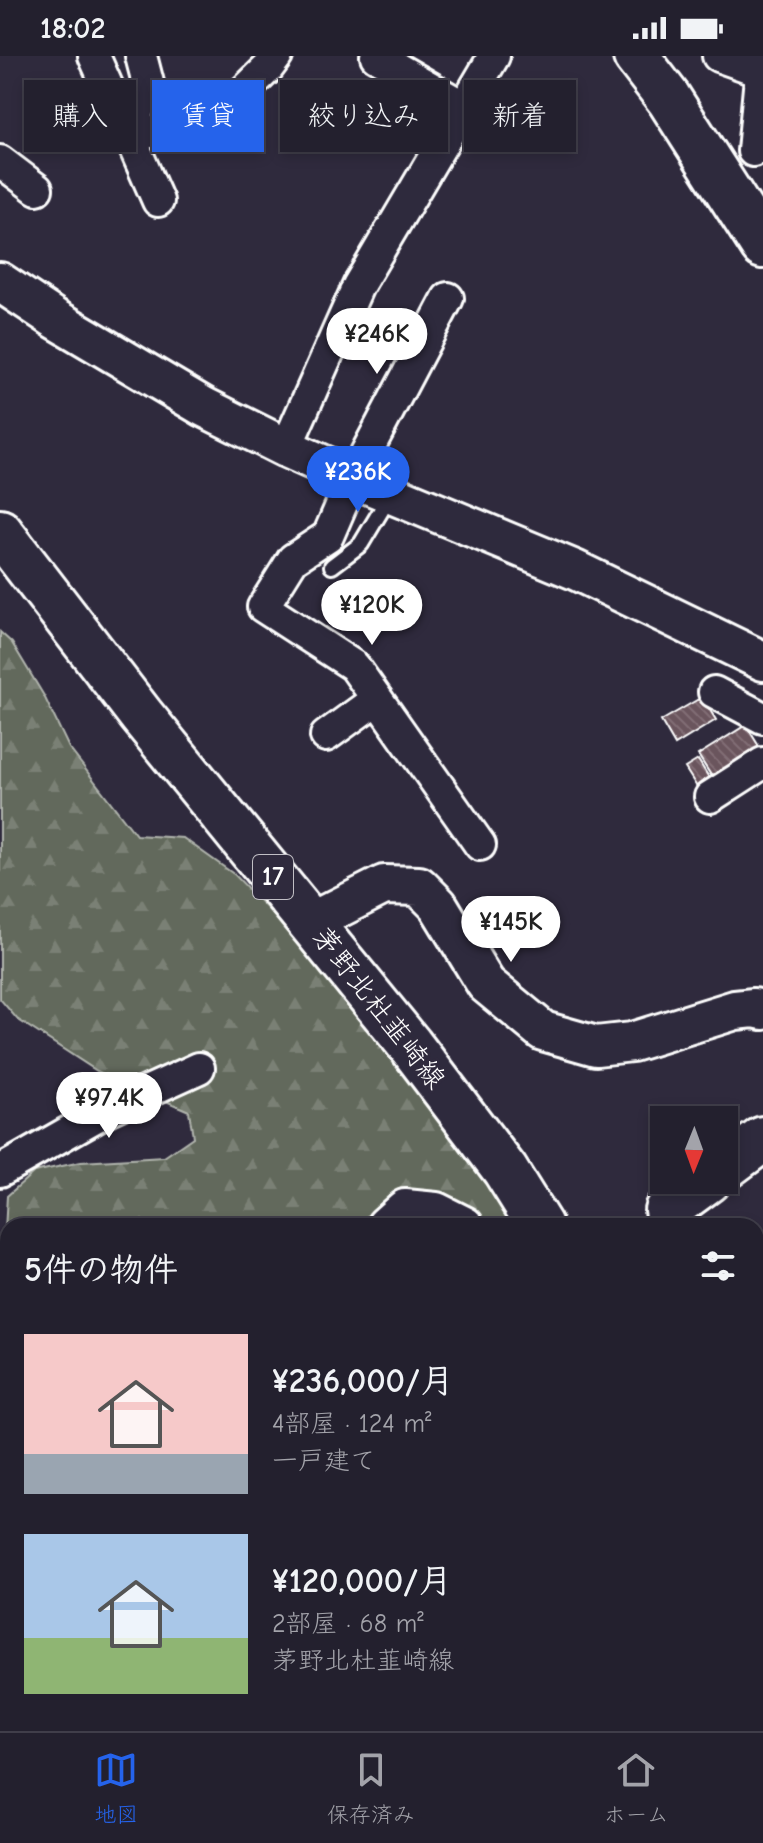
<!DOCTYPE html>
<html lang="ja">
<head>
<meta charset="utf-8">
<style>
	:root { --surface:#23202e; --page:#2b2836; --text:#f1f3f6; --muted:#a3a3aa; --line:#403e4a; --accent:#2563eb }
	body { margin:0; font-family:"Comic Neue","Klee One",sans-serif; background:var(--page); color:var(--text); height:100vh; display:flex; flex-direction:column; font-size:30px; white-space:nowrap }
	* { box-sizing:border-box; margin:0 }
	p { font-size:26px; color:var(--muted) }
	.icon { flex:none; width:44px; height:44px; fill:none; stroke:currentColor; stroke-width:2; stroke-linecap:round; stroke-linejoin:round }
	.map { position:relative; flex:1; overflow:hidden }
	.details { position:absolute; left:0px; top:1162px; width:764px; height:514px; display:flex; flex-direction:column; background:var(--surface); border-radius:24px 24px 0 0; box-shadow:0 4px 12px #0003,0 0 0 2px var(--line) }
	.details>* { flex:none }
	.guide { position:absolute; left:24px; top:24px; width:716px; height:72px; display:flex; gap:16px }
	.needle { width:52px; rotate:181deg }
	.controls { position:absolute; left:650px; top:1050px; display:grid; gap:16px }
	.controls a { display:grid; place-items:center; width:88px; height:88px; border-radius:0px; background:var(--surface); box-shadow:0 4px 12px #0003,0 0 0 2px var(--line); font-size:40px }
	.price { position:absolute; translate:-50% -68px; padding:0 18px; border-radius:28px; background:#fff; color:#222; font-size:26px; line-height:52px; filter:drop-shadow(0 2px 4px #0008) }
	.price::after { content:''; position:absolute; left:50%; top:48px; width:24px; height:18px; margin-left:-12px; background:inherit; clip-path:polygon(0 0,100% 0,50% 100%) }
	.price.selected { background:var(--accent); color:#fff }
	ul { padding:0; list-style:none }
	li { display:flex; align-items:center; gap:24px; height:200px; padding:0 24px }
	li span { display:grid; place-items:center; flex:none; width:224px; height:160px; border-radius:0px; color:#555 }
	li>.icon { margin-inline-start:auto }
	span .icon { width:96px; height:96px; fill:#fffc; stroke-width:1 }
	li b { font-size:34px }
	h2 { display:flex; justify-content:space-between; align-items:center; height:96px; padding:0 24px; font-size:34px }
	.chip { padding:0 28px; border-radius:0px; background:var(--surface); box-shadow:0 4px 12px #0003,0 0 0 2px var(--line); font-size:28px; line-height:72px }
	.chip.selected { background:var(--accent); color:#fff }
	.status { display:flex; justify-content:space-between; align-items:center; height:56px; padding:0 40px; background:var(--surface); direction:ltr }
	.status svg { height:22px; fill:currentColor }
	.dock { display:flex; justify-content:space-around; align-items:center; height:112px; border-top:2px solid var(--line); background:var(--surface); font-size:22px; color:var(--muted) }
	.dock a { display:grid; justify-items:center; gap:4px }
	.dock .selected { color:var(--accent) }
	.map>svg:first-child { display:block }
</style>
</head>
<body>
<div class="status"><b>18:02</b><svg viewBox="0 0 49 12"><path d="M0 12V9h3v3zM5 12V6h3v6zM10 12V3h3v9zM15 12V0h3v12zM26 1h20v11H26zM47 4h2v5h-2z"/></svg></div>
<div class="map">
<svg width="763" height="1675" viewBox="0 0 763 1675">
	<defs>
		<pattern id="forest-firs" width="22" height="20" patternUnits="userSpaceOnUse" patternTransform="scale(2)"><rect width="22" height="20" fill="#62695b"/><path d="M5 1l3.5 6h-7zM16 11l3.5 6h-7z" fill="#7a8074"/></pattern>
		<pattern id="building-back-hatch" width="6" height="6" patternUnits="userSpaceOnUse" patternTransform="scale(2)"><rect width="6" height="6" fill="#6b545d"/><path d="M-1 5l2 2M0 0l6 6M5-1l2 2" fill="none" stroke="#816e75"/></pattern>
	</defs>
	<rect width="100%" height="100%" fill="#2f2a3d"/>
	<filter id="ink" filterUnits="userSpaceOnUse"><feTurbulence type="fractalNoise" baseFrequency=".0125" numOctaves="2"/><feDisplacementMap in="SourceGraphic" scale="16" xChannelSelector="R" yChannelSelector="G"/><feConvolveMatrix kernelMatrix="1 2 1 2 8 2 1 2 1" color-interpolation-filters="sRGB"/></filter>
	<g filter="url(#ink)">
		<g fill="url(#forest-firs)" stroke="#b0b4ad" stroke-width="2">
			<path d="M0,576l12,11 32,53 25,52 67,87 47,3 52,37 68,71 222,280h-517v8l-3,-4 2,-34 27,-24 47,-10 83,-5 29,-20 -4,-26 -92,-40 -80,-52 -17,-20z"/>
			<path d="M0,1263l8,1v404h269l-1,7h-276z"/>
		</g>
		<g fill="url(#building-back-hatch)" stroke="#fff" stroke-width="2">
			<path d="M702,641l14,23 -41,25 -14,-24z"/>
			<path d="M746,669l17,28 -47,30 -18,-28z"/>
			<path d="M698,704l15,24 -13,8 -15,-24z"/>
		</g>
		<g fill="none" stroke-linecap="round" stroke-linejoin="round">
			<path stroke="#443f50" stroke-width="44" stroke-dasharray="44 22" stroke-linecap="butt" d="M64,1675l8,-7"/>
			<g stroke="#fff" stroke-width="20">
				<path id="service" d="M332,510l29,-22 30,-50"/>
			</g>
			<g stroke="#fff" stroke-width="36">
				<g id="minor">
					<path d="M94,0l64,145"/>
					<path d="M376,0l88,51"/>
					<path d="M718,0l45,16"/>
					<path d="M129,80l50,-9 47,-18 42,-41 9,-12"/>
					<path d="M129,80l19,-53 -7,-27"/>
					<path d="M753,95l9,-95"/>
					<path d="M0,105l37,28"/>
					<path d="M448,242l-95,180 -25,58 -35,23 -30,48 91,59 126,179"/>
					<path d="M286,392l72,-162 136,-230"/>
					<path d="M714,636l49,26"/>
					<path d="M326,680l51,-37"/>
					<path d="M710,741l53,-34"/>
					<path d="M0,1115l109,-62 90,-41"/>
				</g>
			</g>
			<g stroke="#fff" stroke-width="44">
				<g id="tertiary">
					<path d="M0,226l54,36 150,89 82,41 67,30 222,92 188,91"/>
					<path d="M311,866l73,-37 35,1 19,19 48,79 57,47 53,15 36,-4 103,-32 19,-2 9,2"/>
					<path d="M386,1170l19,-17 31,3 28,14"/>
					<path d="M309,1675l3,-7"/>
				</g>
			</g>
			<g stroke="#fff" stroke-width="50">
				<g id="primary">
					<path d="M0,476l141,183 269,330 95,125 35,56"/>
					<path d="M756,1515l7,13"/>
				</g>
			</g>
			<g stroke="#fff" stroke-width="50">
				<g id="trunk">
					<path d="M636,0l33,43 94,147"/>
					<path d="M724,1112l39,-29"/>
					<path d="M667,1154l41,-30"/>
				</g>
			</g>
			<use href="#service" stroke="#2f2a3d" stroke-width="14"/>
			<use href="#minor" stroke="#2f2a3d" stroke-width="30"/>
			<use href="#tertiary" stroke="#2f2a3d" stroke-width="38"/>
			<use href="#primary" stroke="#2f2a3d" stroke-width="44"/>
			<use href="#trunk" stroke="#2f2a3d" stroke-width="44"/>
		</g>
	</g>
	<g text-anchor="middle" dominant-baseline="central" stroke-width="6" stroke-linejoin="round" paint-order="stroke">
		<rect fill="#2f2a3d" stroke="#c1bfc5" stroke-width="2" x="253" y="799" width="40" height="44" rx="6"/>
		<g font-size="26" font-weight="bold" fill="#fff">
			<text x="273" y="821">17</text>
		</g>
		<g font-size="28" fill="#fff" stroke="#2f2a3d">
			<text transform="translate(379 952) rotate(52)">茅野北杜韮崎線</text>
		</g>
	</g>
</svg>
<div class="controls">
<a><svg class="needle" viewBox="-14 -14 28 28"><path d="M0-13l5 13h-10z" fill="#e53935"/><path d="M0 13l5-13h-10z" fill="#a3a3aa"/></svg></a>
</div>
<b class="price" style="left:377px;top:320px">¥246K</b>
<b class="price selected" style="left:358px;top:458px">¥236K</b>
<b class="price" style="left:372px;top:591px">¥120K</b>
<b class="price" style="left:511px;top:908px">¥145K</b>
<b class="price" style="left:109px;top:1084px">¥97.4K</b>
<div class="guide">
<a class="chip">購入</a>
<a class="chip selected">賃貸</a>
<a class="chip">絞り込み</a>
<a class="chip">新着</a>
</div>
<section class="details">
<h2>5件の物件<svg class="icon" aria-label="filters" viewBox="0 0 24 24"><path d="M4 7h16M4 17h16"/><circle cx="9" cy="7" r="2"/><circle cx="15" cy="17" r="2"/></svg></h2>
<ul>
<li><span style="background:linear-gradient(#f6c9c9 75%,#9aa5b1 0)"><svg class="icon" aria-label="home" viewBox="0 0 24 24"><path d="M3 11l9-7 9 7M6 9v11h12V9"/></svg></span><div><b>¥236,000/月</b><p>4部屋 · 124 m²</p><p>一戸建て</p></div></li>
<li><span style="background:linear-gradient(#a9c7e8 65%,#8fb573 0)"><svg class="icon" aria-label="home" viewBox="0 0 24 24"><path d="M3 11l9-7 9 7M6 9v11h12V9"/></svg></span><div><b>¥120,000/月</b><p>2部屋 · 68 m²</p><p>茅野北杜韮崎線</p></div></li>
</ul>
</section>
</div>
<nav class="dock">
<a class="selected"><svg class="icon" aria-label="map" viewBox="0 0 24 24"><path d="M3 6l6-2 6 2 6-2v14l-6 2-6-2-6 2zM9 4v14M15 6v14"/></svg>地図</a>
<a><svg class="icon" aria-label="saved" viewBox="0 0 24 24"><path d="M7 4h10v16l-5-4-5 4z"/></svg>保存済み</a>
<a><svg class="icon" aria-label="home" viewBox="0 0 24 24"><path d="M3 11l9-7 9 7M6 9v11h12V9"/></svg>ホーム</a>
</nav>
</body>
</html>
